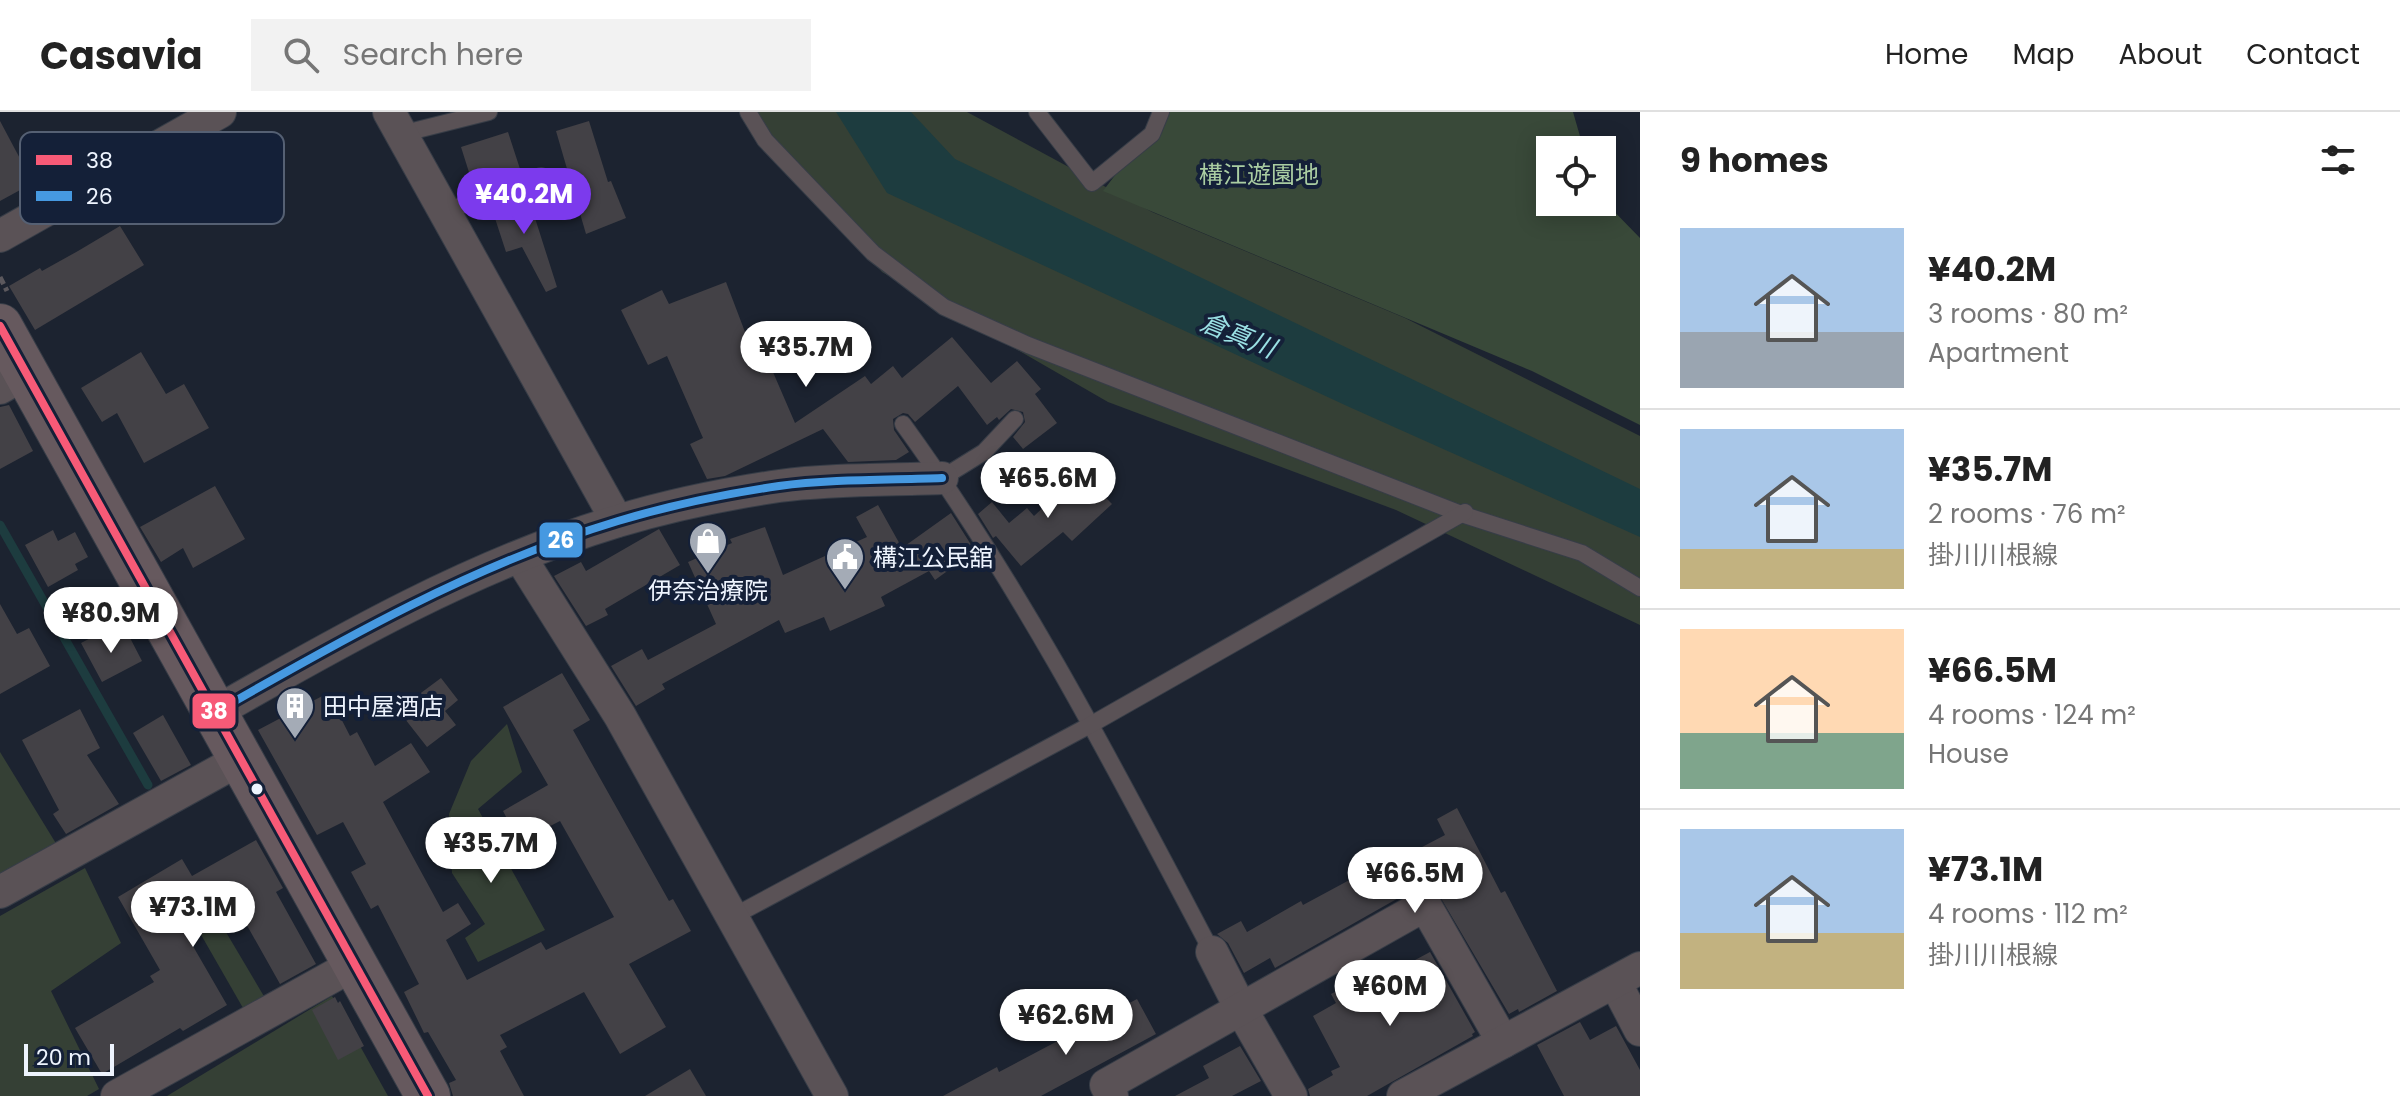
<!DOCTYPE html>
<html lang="en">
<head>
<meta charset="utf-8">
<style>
	:root { --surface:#fff; --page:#f2f2f2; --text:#222; --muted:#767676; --line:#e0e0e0; --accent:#7c3aed }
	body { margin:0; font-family:Poppins,"Noto Sans JP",sans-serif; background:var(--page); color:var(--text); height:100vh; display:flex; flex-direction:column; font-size:30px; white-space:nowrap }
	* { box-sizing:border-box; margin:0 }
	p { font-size:26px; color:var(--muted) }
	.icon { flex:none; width:44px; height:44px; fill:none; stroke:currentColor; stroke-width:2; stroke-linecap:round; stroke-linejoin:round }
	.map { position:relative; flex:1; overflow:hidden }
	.side { display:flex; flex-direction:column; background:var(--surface); width:760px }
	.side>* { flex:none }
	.tools { position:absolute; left:1536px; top:24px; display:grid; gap:16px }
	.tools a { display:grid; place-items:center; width:80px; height:80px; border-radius:0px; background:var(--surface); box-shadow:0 4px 20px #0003; font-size:40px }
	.scale { position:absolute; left:24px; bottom:20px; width:90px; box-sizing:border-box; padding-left:8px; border:4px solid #eef4fe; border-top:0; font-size:22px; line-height:28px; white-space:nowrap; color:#eef4fe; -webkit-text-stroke:6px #142038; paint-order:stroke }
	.price { position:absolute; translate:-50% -68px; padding:0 18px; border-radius:28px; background:#fff; color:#222; font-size:26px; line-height:52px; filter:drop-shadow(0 2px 4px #0008) }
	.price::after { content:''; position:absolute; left:50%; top:48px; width:24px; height:18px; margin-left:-12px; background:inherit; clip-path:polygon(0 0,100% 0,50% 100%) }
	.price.current { background:var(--accent); color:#fff }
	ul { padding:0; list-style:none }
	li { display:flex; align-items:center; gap:24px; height:200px; padding:0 40px }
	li+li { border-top:2px solid var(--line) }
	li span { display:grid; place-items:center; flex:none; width:224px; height:160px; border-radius:0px; color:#555 }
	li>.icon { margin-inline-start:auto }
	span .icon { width:96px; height:96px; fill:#fffc; stroke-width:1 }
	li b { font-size:34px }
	h2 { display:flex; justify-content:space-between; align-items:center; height:96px; padding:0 40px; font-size:34px }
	header { display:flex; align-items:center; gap:48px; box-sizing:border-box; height:112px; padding:0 40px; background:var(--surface); border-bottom:2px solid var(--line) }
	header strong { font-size:38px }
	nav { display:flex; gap:44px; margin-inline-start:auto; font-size:28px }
	.search { width:560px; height:72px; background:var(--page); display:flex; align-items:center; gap:20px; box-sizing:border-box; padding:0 28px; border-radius:0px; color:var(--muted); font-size:30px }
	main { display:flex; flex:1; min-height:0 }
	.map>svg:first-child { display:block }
</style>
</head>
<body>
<header>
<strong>Casavia</strong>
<div class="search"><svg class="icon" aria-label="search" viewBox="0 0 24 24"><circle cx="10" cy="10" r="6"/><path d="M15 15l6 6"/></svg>Search here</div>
<nav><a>Home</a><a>Map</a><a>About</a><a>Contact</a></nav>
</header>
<main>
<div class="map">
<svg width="1640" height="984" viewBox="0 0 1640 984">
	<rect width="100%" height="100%" fill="#1c2330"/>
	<g fill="#354035">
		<path d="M752,0h215l185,100 253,106 235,118v189l-244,-115 -288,-108 -226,-130 -120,-136z"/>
		<path d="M507,612l15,48 -44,37 67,121 -67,32 -13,-24 20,-14 -33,-51 -3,-59 22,-53z"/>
		<path d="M0,640l60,98 -60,33z"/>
		<path d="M85,756l36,75 -70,48 48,98 -12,7h-87v-180z"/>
		<path d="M217,805l48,81 -22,10 -47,-82z"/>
		<path d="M332,884l56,100h-221z"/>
	</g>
	<path fill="#394939" d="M1163,0h410l11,38h-34v52h52v-3l38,39v187l-108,-54 -429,-180z"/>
	<path fill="#1d3c3f" d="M836,0h75l44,47 685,330v48l-293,-131 -460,-213z"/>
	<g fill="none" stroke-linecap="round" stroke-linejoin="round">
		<path stroke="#1d3c3f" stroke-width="9" d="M0,413l148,260"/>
	</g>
	<g fill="#434146">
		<path d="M0,9l33,62 -33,18z"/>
		<path d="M589,9l19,61 3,-1 15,37 -40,16 -30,-103z"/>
		<path d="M508,20l13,40 -37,13 -1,-3 -10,3 -12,-38z"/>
		<path d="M527,81l30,94 -11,5 -24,-45 -16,5 -15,-46z"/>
		<path d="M120,114l24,39 -109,65 -26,-44 31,-18 2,3 36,-20z"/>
		<path d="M726,170l27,71 10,-4 32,74 70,-47 6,8 22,-18 9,12 50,-41 39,46 26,-22 24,28 -6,5 22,29 -34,26 -10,-12 12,-15 -2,-10 -12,-3 -12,11 -2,-3 -10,8 -29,-39 -43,36 -7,-8 -5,-1 -10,6 1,11 15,22 -13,8 -48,2 -25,-33 -98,47 -18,3 -17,-35 13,-6 -36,-82 -19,9 -27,-55 41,-20 7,14z"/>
		<path d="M141,240l25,42 18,-10 25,44 -65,35 -27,-50 -15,9 -21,-34z"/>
		<path d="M9,293l24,46 -33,18v-62z"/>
		<path d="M1081,360l31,32 -40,37 -9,-9 -42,34 -25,-30 -3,2 -15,-24 14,-12 17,21 18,-15 7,8z"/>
		<path d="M215,374l30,53 -52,29 -10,-20 -22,14 -21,-35z"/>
		<path d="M878,393l24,43 49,-35 24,38 -40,29 -6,-9 -48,26 4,9 -55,25 -6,-14 -39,16 -6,-13 -117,64 3,5 -29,17 -25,-40 31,-17 6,11 68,-36 -28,-62 44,-19 -2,-4 35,-12 18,48 84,-38 -11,-20z"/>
		<path d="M659,417l21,36 -75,44 3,6 -22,11 -32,-50 27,-14 5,9z"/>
		<path d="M53,418l5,11 17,-9 13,25 -13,7 3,6 -30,17 -23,-42z"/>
		<path d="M0,492l17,30 12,-6 21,38 -50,28z"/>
		<path d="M106,518l6,12 16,-8 14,27 -40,21 -21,-39z"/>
		<path d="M562,561l28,47 -17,10 96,171 4,-2 18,32 -62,33 37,63 -46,27 -36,-62 -84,43 7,12 -7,4 24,45h-71l-4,-13 7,-3 -28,-48 -4,1 -20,-41 15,-8 -41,-79 -7,4 -20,-37 15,-8 -23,-42 -26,13 -59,-105 70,-37 22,43 7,-4 18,34 36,-23 19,29 -47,30 60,110 15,-9 13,21 -25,16 21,40 74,-38 5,8 68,-33 -54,-96 -41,21 -16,-31 45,-26 -45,-78z"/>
		<path d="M441,566l17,22 -13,11 11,14 -29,22 -29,-37z"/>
		<path d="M80,597l20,39 -13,7 32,49 -53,30 -13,-20 6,-4 -37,-70z"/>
		<path d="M163,603l28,50 -30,16 -28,-48z"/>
		<path d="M1457,696l44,85 4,-2 52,100 -38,21 -1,-3 -9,5 -77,-131 -16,5 -141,80 -5,-10 -26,15 -16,-30 -11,-9 24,-13 6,11 54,-31 2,4 78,-42 3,4 61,-32 -8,-16z"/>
		<path d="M256,728l27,48 -7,4 40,72 -36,20 -40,-71 -50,28 37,64 -44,26 -3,-3 -78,46 -27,-46 79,-46 -4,-6 10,-6 -42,-73 64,-38 10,17z"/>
		<path d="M1430,840l45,80 -3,2 1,2 -106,60h-57l-2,-7 25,-14 -2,-4 9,-4 -27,-51 23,-13 -5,-9 23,-12 5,8z"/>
		<path d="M335,885l3,6 2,-2 24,45 -26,14 -26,-50z"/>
		<path d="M1137,887l19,35 -115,62h-98l54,-29 2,5z"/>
		<path d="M1580,910l10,18 26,-14 24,44v26h-76l-27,-51z"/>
		<path d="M1240,934l21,35 -29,15h-57l34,-18 -6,-12z"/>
		<path d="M690,957l16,27h-61z"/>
	</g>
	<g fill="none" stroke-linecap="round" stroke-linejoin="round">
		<g stroke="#373d47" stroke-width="18">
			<g id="lane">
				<path d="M748,0l17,28 108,113 71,54 84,38 433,169 121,39 58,35"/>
				<path d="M1037,0l55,71 60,-49 9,-22"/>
				<path d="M401,22l88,-22"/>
				<path d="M444,100l97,-36"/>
				<path d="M903,312c120,165 214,348 309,528"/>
				<path d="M942,366l42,-26 31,-33"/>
				<path d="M732,805l360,-193 373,-212"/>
			</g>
		</g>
		<g stroke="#373d47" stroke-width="34">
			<g id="street">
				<path d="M389,0l228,409"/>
				<path d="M0,124l220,-124"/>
				<path d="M0,276l26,-15"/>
				<path d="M520,445l100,159 212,380"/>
				<path d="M214,601c129,-74 261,-149 404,-192 53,-16 107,-27 161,-35 51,-7 111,-6 163,-8"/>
				<path d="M0,780l239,-132"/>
				<path d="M1212,840l29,57 50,87"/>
				<path d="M1615,870l25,48"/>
				<path d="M117,984l238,-132"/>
				<path d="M1112,984l-6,-11 319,-180 78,137"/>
				<path d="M1403,984l237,-128"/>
			</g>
		</g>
		<g stroke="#373d47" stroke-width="46">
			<path id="primary" d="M0,214l428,770"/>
		</g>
		<path stroke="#5b585d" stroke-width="5" stroke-dasharray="8 4" stroke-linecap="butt" d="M0,165l7,14"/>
		<use href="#lane" stroke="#5a5256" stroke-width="16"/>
		<use href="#street" stroke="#5a5256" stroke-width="32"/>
		<use href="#primary" stroke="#66595e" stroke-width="44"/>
		<g stroke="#142038" stroke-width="14">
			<path id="bus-1" d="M0,214l428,770"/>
		</g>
		<g stroke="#142038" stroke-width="14">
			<path id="bus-2" d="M214,601c129,-74 261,-149 404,-192 53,-16 107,-27 161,-35 51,-7 111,-6 163,-8"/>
		</g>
		<use href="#bus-1" stroke="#f75a77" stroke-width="8"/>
		<use href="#bus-2" stroke="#4699e1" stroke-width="8"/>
	</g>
	<defs>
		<g id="shop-pin" transform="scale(2)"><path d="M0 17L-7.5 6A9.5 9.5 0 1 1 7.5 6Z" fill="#a4abb6" stroke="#142038"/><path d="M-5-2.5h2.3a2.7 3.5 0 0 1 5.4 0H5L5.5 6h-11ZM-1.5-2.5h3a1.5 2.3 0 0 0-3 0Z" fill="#fff"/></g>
		<g id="civic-pin" transform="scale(2)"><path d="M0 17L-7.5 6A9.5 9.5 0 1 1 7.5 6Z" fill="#a4abb6" stroke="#142038"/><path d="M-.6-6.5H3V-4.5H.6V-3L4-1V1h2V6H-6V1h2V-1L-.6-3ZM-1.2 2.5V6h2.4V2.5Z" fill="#fff"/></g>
		<g id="building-pin" transform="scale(2)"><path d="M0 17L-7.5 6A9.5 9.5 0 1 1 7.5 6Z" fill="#a4abb6" stroke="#142038"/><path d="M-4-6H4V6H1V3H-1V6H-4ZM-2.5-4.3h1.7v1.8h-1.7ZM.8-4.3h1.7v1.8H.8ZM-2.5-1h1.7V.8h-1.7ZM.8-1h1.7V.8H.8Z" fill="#fff"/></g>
	</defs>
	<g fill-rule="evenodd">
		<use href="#shop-pin" x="708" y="429"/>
		<use href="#civic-pin" x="845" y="445"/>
		<use href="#building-pin" x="295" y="594"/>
	</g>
	<circle fill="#eef4fe" stroke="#142038" stroke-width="3" cx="257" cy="677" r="7"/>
	<g text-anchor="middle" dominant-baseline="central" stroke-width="8" stroke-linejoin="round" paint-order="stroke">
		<g font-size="24" fill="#aacda2" stroke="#142038">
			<text x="1259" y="62">構江遊園地</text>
		</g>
		<g font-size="24" fill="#eef4fe" stroke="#142038" text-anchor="start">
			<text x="873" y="445">構江公民舘</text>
			<text x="708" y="478" text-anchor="middle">伊奈治療院</text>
			<text x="323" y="594">田中屋酒店</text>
		</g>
		<g font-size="26" font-style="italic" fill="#9ae0e4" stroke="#142038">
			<text transform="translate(1238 223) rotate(22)">倉真川</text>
		</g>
	</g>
	<rect x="20" y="20" width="264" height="92" rx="12" fill="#142038" stroke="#556073" stroke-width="2"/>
	<rect x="36" y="43" width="36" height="10" fill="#f75a77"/>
	<rect x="36" y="79" width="36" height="10" fill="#4699e1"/>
	<g font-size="22" fill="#eef4fe">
		<text x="86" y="56">38</text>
		<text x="86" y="92">26</text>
	</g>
	<g stroke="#142038" stroke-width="3">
		<rect x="538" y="409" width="46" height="38" rx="8" fill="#4699e1"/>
		<rect x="191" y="580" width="46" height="38" rx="8" fill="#f75a77"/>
	</g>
	<g font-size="22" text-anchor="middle" font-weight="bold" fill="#fff">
		<text x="561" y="436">26</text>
		<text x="214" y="607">38</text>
	</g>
</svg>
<div class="tools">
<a><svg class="icon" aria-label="locate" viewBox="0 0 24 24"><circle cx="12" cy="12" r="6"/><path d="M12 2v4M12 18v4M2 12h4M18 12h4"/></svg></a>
</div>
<div class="scale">20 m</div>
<b class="price current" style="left:524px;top:124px">¥40.2M</b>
<b class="price" style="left:806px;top:277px">¥35.7M</b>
<b class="price" style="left:1048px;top:408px">¥65.6M</b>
<b class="price" style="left:111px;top:543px">¥80.9M</b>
<b class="price" style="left:491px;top:773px">¥35.7M</b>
<b class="price" style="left:1415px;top:803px">¥66.5M</b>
<b class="price" style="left:193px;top:837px">¥73.1M</b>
<b class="price" style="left:1390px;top:916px">¥60M</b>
<b class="price" style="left:1066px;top:945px">¥62.6M</b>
</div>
<section class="side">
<h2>9 homes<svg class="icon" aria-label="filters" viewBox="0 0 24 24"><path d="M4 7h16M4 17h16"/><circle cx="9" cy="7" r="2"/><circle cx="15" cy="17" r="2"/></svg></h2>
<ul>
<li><span style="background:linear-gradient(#a9c7e8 65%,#9aa5b1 0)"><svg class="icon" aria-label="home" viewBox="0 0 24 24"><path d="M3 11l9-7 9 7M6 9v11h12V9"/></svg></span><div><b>¥40.2M</b><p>3 rooms · 80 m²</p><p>Apartment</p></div></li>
<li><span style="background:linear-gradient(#a9c7e8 75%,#c2b280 0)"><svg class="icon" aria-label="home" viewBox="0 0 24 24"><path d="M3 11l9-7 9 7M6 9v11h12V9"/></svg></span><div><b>¥35.7M</b><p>2 rooms · 76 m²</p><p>掛川川根線</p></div></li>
<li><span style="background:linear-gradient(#ffd9b3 65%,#7fa58c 0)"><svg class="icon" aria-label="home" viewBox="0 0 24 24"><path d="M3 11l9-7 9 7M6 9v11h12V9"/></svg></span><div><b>¥66.5M</b><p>4 rooms · 124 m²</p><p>House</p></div></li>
<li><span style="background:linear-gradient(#a9c7e8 65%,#c2b280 0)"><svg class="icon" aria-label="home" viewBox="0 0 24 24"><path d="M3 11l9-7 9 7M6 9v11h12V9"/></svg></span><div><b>¥73.1M</b><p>4 rooms · 112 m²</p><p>掛川川根線</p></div></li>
</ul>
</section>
</main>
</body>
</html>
